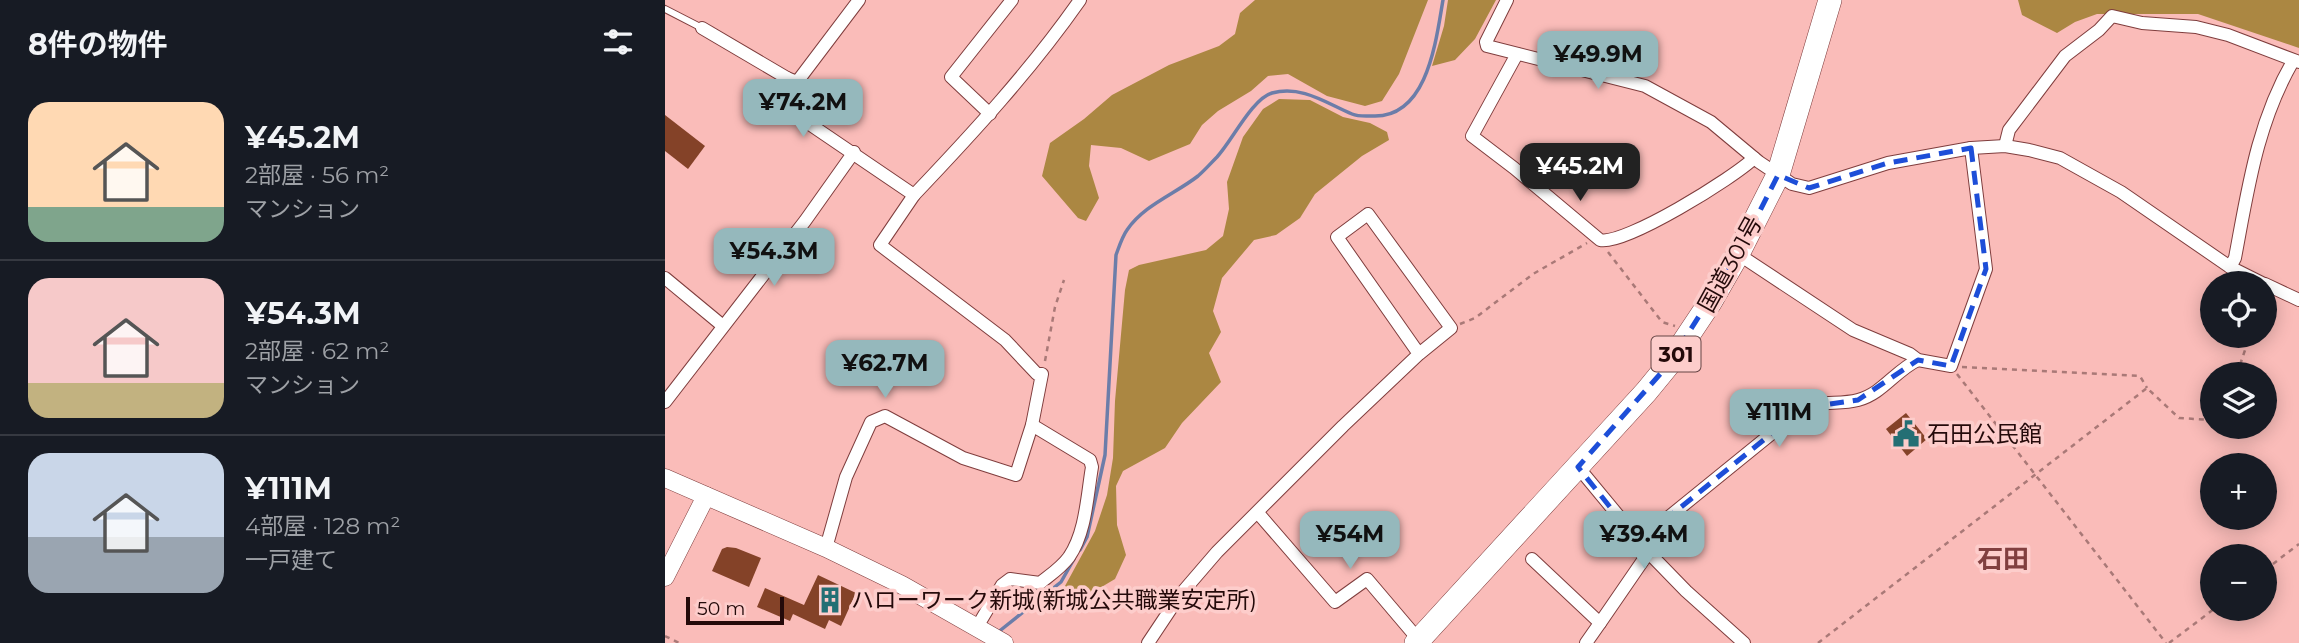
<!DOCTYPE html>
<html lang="ja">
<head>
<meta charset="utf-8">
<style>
	:root { --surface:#171b24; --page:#242831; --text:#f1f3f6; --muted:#9ea1a6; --line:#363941; --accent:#95b8bc }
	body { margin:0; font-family:Montserrat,"Noto Sans JP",sans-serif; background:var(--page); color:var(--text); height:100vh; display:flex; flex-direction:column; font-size:26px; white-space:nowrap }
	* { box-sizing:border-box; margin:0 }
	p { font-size:23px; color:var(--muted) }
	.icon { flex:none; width:38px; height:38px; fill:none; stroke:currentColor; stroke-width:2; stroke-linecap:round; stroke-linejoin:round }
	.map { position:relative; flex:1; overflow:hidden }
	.side { display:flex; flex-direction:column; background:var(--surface); width:665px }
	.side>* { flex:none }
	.fabs { position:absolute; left:1535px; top:271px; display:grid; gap:14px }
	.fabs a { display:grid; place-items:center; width:77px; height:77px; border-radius:50%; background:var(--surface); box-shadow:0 4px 18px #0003; font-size:35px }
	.scale { position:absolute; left:21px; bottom:18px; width:98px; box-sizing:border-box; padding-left:7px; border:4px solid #240a0a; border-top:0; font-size:19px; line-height:24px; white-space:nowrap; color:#240a0a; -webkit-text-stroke:5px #fdcdcb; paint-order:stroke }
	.price { position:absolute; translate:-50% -60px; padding:0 16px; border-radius:14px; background:var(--accent); color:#111; font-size:23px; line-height:46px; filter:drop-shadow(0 2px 4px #0008) }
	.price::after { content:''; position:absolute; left:50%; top:42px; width:21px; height:16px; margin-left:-10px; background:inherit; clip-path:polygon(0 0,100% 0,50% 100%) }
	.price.active { background:#222; color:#fff }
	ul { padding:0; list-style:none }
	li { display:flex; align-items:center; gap:21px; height:175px; padding:0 28px }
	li+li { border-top:2px solid var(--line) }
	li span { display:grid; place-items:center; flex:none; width:196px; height:140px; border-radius:21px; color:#555 }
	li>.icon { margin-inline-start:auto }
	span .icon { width:84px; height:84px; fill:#fffc; stroke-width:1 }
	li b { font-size:30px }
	h2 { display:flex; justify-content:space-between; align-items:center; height:84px; padding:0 28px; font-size:30px }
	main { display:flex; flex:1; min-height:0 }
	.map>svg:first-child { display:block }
</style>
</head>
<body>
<main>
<section class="side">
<h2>8件の物件<svg class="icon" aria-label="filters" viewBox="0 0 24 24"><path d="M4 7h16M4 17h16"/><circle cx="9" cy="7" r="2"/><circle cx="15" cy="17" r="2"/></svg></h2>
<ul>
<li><span style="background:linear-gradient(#ffd9b3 75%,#7fa58c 0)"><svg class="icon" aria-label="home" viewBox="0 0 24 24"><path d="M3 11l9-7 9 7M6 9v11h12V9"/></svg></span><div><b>¥45.2M</b><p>2部屋 · 56 m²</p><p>マンション</p></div></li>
<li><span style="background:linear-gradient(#f6c9c9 75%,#c2b280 0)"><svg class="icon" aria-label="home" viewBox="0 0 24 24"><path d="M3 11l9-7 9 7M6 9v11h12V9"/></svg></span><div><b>¥54.3M</b><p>2部屋 · 62 m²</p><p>マンション</p></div></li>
<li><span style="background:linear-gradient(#c9d6e8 60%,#9aa5b1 0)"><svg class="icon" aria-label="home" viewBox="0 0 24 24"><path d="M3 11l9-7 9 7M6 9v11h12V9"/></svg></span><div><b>¥111M</b><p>4部屋 · 128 m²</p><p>一戸建て</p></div></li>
</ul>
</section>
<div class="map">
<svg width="1634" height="643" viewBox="0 0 1634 643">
	<rect width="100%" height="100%" fill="#fabcb9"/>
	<g fill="#ab8742">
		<path d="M590,0h173l-29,74 -17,27 -17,5 -38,-10 -39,-22 -20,2 -17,15 -33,20 -16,14 -12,19 -41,17 -28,-13 -30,-3 -2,21 10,32 -13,23 -8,-3 -36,-42 8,-33 34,-24 28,-24 57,-30 50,-19 16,-12 5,-21z"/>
		<path d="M783,0h48l-21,39 -20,21 -23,6 12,-40z"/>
		<path d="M1353,0h281v48l-101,-34h-101l-22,8 -18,11 -35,-18z"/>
		<path d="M614,99l31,1 33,17 27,6 17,9 2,8 -27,16 -47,38 -15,24 -24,17 -22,5 -32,38 -9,33 8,21 -12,21 12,29 -39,41 -17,25 -42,23 -7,15 1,39 9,30 -11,24 -32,19 -17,-3 -1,-9 30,-55 12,-36 6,-37 2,-57 10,-111 4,-20 10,-5 67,-15 17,-14 6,-27 -2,-27 16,-45 20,-28z"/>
	</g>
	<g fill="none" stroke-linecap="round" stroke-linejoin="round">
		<g stroke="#6c7da9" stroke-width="3.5">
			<path d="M415,550l7,-13 18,-82 11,-200c3,-8 6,-18 11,-25 17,-25 48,-36 71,-54 7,-6 13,-13 19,-19 15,-16 35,-58 55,-64 30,-8 54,10 80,21 7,3 14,2 21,2 55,2 63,-76 70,-116"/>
			<path d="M332,633l64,-51 13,-23"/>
		</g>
	</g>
	<g fill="#844228">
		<path d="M0,115l40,31 -17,23 -23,-18z"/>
		<path d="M1241,413l21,26 -20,17 -21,-27z"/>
		<path d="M62,547l9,1 25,10 -12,29 -37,-16 10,-22z"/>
		<path d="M153,575l38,18 -15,33 -12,-6 -4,9 -32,-15 -3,7 -33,-14 8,-19 39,17z"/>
	</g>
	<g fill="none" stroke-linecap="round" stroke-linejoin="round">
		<g stroke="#7f3d3d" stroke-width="8">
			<path id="lane" d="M0,9l37,19"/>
		</g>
		<g stroke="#7f3d3d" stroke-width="14">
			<g id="street">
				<path d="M194,0l-62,82 -10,-4 -11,19 7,9 131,89c59,-62 117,-125 166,-195"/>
				<path d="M842,0l-21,42 1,4 158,40 66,36 48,40 33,22 17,4 79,-25 83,-15 34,-2 24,4 31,8 61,34 109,75 34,17"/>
				<path d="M37,28l85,50"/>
				<path d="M852,54l-45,82 42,32 86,72c24,6 135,-63 154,-82"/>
				<path d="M325,114l-39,-37 61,-77"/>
				<path d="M1340,146l4,-16 56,-74 34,-26 13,-14 30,7 54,4 32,8 71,27"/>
				<path d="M1073,254l115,76 57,24 8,6 33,6 35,-97 -15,-121"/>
				<path d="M1565,267l5,-9c13,-69 22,-135 58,-197"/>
				<path d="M0,278l58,48"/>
				<path d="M1600,284l34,16"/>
				<path d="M0,402l140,-181 49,-69"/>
				<path d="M913,467l72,87 36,37 58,52"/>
				<path d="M593,513l77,89 32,-23 45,53 12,9"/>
				<path d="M973,542l165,-134c19,-8 36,-3 55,-8 24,-6 38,-30 60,-40"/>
				<path d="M161,548l20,-71 25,-55 14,-6 78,42 53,17 16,-50 10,-51h-5l-32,-34 -125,-95 34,-50"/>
				<path d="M867,559l68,64 44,-64 6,-5"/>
				<path d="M312,627l25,-42 8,-6 30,4c10,-8 21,-15 29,-26 17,-25 18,-61 23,-90l-2,-7 -58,-35"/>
				<path d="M483,643l32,-48 37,-43 126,-126 76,-72 32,-26 -83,-114 -31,23 82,117"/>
				<path d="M921,643l14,-20"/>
			</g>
		</g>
		<g stroke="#7f3d3d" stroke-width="19">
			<g id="secondary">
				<path d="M0,478l161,70 76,37 102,58"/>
				<path d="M0,577l41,-81"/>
			</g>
		</g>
		<g stroke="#7f3d3d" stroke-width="24">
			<path id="highway" d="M751,643l230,-251 23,-28 42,-63 27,-47 40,-79 52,-175"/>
		</g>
		<g stroke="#a97977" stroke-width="2.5" stroke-dasharray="5 5" stroke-linecap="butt">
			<path d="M943,252l54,70 13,4"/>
			<path d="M1600,314l7,-12"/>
			<path d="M795,324l15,-6 58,-44 54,-31"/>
			<path d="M380,361l10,-54 9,-27"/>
			<path d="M1297,367l178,9 7,12"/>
			<path d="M1292,374l209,269"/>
			<path d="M1572,374l9,-27 6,-11"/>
			<path d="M1600,570l34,-26"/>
			<path d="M0,636l14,7"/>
			<path d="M1153,643l329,-255 32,30 33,2"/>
			<path d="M1504,643l45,-34"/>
		</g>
		<use href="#lane" stroke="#fff" stroke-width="6"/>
		<use href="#street" stroke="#fff" stroke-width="12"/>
		<use href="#secondary" stroke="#fff" stroke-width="18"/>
		<use href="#highway" stroke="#fff" stroke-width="23"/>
	</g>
	<path fill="none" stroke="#1d4ed8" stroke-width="5" stroke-dasharray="14 9" stroke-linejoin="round" d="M1306,148l15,121 -35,97 -33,-6 -60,40 -55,8 -165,134 -60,-75 91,-103 69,-110 40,-79 31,13 79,-25z"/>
	<defs>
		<g id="civic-bare" transform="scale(2.1)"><path d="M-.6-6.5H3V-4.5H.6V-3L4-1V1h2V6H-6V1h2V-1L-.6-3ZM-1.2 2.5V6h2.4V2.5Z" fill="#246f74" stroke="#fdcdcb" stroke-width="2.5" paint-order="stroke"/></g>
		<g id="building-bare" transform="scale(2.1)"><path d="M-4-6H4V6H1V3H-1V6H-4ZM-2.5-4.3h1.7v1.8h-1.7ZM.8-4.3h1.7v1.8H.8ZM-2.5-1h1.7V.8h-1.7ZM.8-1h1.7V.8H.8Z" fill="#246f74" stroke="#fdcdcb" stroke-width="2.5" paint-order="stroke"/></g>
	</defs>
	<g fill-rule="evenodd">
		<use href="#civic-bare" x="1241" y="434"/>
		<use href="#building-bare" x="165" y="600"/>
	</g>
	<g text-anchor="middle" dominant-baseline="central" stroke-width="7" stroke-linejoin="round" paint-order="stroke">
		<rect fill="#fdcdcb" stroke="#654444" stroke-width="2" x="986.5" y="336.5" width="49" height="35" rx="5"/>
		<g font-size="21" font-weight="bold" fill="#240a0a">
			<text x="1011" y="354">301</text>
		</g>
		<g font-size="23" fill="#240a0a" stroke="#fdcdcb">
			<text transform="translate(1065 264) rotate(-61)">国道301号</text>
		</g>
		<g font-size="23" fill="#240a0a" stroke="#fdcdcb" text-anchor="start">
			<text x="1262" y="434">石田公民館</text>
			<text x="186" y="600">ハローワーク新城(新城公共職業安定所)</text>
		</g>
		<g font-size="26" font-weight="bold" fill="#813f3f" stroke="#fdcdcb">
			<text x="1338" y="559">石田</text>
		</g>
	</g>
</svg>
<div class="fabs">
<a><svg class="icon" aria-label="locate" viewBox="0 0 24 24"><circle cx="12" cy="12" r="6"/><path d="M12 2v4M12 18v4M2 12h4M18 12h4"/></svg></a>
<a><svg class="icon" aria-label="layers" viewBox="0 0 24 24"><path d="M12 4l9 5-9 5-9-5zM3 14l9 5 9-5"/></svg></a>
<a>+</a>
<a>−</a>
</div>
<div class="scale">50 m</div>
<b class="price" style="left:933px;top:91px">¥49.9M</b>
<b class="price" style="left:138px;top:139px">¥74.2M</b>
<b class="price active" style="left:915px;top:203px">¥45.2M</b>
<b class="price" style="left:109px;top:288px">¥54.3M</b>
<b class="price" style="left:220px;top:400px">¥62.7M</b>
<b class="price" style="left:1114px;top:449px">¥111M</b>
<b class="price" style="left:685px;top:571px">¥54M</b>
<b class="price" style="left:979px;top:571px">¥39.4M</b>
</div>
</main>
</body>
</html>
